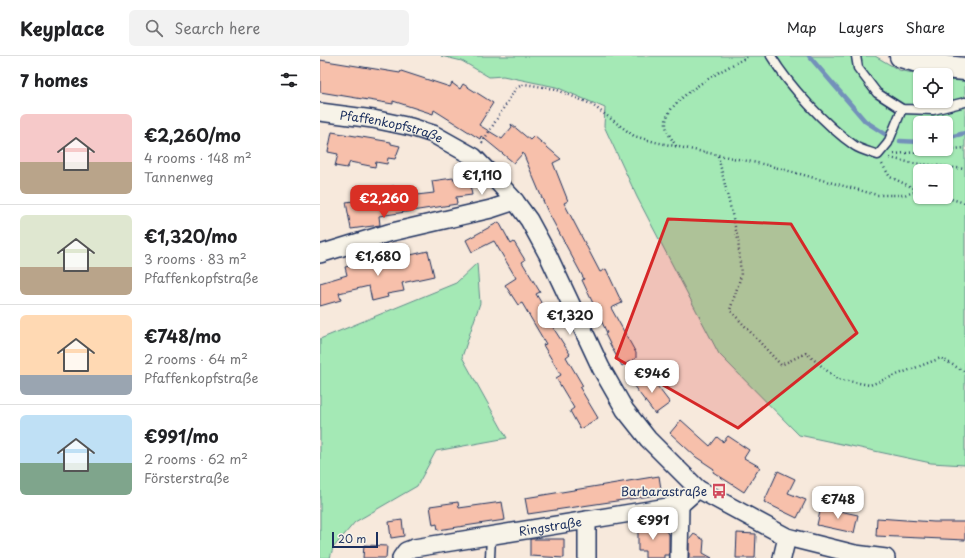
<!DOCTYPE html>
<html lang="en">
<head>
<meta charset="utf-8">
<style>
	:root { --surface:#fff; --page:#f2f2f2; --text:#202124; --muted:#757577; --line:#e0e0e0; --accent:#d93025 }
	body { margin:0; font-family:"Playpen Sans",sans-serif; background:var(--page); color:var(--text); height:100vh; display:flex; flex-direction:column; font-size:15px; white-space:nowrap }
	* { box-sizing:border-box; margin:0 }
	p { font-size:13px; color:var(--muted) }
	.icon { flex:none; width:22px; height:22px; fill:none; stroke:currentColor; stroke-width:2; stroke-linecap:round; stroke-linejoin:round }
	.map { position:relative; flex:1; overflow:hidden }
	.details { display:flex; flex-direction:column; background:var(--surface); width:320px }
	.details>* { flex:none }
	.buttons { position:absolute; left:593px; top:12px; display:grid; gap:8px }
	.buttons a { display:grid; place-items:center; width:40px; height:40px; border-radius:6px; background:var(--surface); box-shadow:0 1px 3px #0004; font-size:20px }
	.scale { position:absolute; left:12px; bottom:10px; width:46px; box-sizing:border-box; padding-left:4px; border:2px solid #1b2f5e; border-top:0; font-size:11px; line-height:14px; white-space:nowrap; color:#1b2f5e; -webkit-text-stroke:3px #f7f3e8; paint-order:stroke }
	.price { position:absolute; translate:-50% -34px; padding:0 9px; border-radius:8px; background:#fff; color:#222; font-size:13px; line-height:26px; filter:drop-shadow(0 1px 2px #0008) }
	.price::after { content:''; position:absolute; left:50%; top:24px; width:12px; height:9px; margin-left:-6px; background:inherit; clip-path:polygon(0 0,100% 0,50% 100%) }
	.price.selected { background:var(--accent); color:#fff }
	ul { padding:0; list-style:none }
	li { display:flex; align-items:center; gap:12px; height:100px; padding:0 20px }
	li+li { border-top:1px solid var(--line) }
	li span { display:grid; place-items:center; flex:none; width:112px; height:80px; border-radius:6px; color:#555 }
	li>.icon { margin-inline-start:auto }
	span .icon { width:48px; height:48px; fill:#fffc; stroke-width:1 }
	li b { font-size:17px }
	h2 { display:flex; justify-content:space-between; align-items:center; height:48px; padding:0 20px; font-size:17px }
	header { display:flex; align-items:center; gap:24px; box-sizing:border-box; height:56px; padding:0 20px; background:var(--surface); border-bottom:1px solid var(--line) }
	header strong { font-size:19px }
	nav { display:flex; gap:22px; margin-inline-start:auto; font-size:14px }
	.search { width:280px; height:36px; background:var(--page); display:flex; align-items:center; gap:10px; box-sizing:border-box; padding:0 14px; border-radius:6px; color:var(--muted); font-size:15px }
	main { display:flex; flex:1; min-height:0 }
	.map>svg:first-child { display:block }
</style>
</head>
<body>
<header>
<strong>Keyplace</strong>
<div class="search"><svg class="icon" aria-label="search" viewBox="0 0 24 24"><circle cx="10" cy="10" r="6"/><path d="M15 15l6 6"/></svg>Search here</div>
<nav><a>Map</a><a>Layers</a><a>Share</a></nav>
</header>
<main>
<section class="details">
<h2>7 homes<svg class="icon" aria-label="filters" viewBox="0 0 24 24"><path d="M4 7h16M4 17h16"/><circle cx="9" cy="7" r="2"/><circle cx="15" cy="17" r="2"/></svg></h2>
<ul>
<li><span style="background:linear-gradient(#f6c9c9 60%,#b9a48a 0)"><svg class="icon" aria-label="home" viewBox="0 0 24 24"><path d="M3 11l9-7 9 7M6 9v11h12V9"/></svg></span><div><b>€2,260/mo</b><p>4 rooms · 148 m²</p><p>Tannenweg</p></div></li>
<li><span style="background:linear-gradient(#dfe7d0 65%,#b9a48a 0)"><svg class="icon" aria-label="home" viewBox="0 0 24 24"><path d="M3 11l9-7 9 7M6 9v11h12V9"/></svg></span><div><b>€1,320/mo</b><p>3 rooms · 83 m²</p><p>Pfaffenkopfstraße</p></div></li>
<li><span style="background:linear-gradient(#ffd9b3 75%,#9aa5b1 0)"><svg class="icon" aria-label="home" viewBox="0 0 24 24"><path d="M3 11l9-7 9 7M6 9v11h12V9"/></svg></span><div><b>€748/mo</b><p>2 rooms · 64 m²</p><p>Pfaffenkopfstraße</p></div></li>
<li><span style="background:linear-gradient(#bfe0f5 60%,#7fa58c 0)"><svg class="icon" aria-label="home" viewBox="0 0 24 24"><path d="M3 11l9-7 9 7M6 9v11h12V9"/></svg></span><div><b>€991/mo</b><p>2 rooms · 62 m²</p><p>Försterstraße</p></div></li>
</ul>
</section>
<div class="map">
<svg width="645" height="502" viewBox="0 0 645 502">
	<rect width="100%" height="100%" fill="#f7e9dc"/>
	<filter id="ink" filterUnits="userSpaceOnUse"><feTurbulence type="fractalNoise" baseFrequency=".025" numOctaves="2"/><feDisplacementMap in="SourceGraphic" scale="8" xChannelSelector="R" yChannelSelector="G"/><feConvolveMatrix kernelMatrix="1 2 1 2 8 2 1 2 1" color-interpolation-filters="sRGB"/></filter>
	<g filter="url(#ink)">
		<g fill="#a4e9b5" stroke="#608c8a" fill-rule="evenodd">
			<path d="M121,0h434l24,14 23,5h-2v26h26v-21l19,1v384l-34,-2 -132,-28 -80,-81 -82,-157 -33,-71 1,-18 -49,-21 -53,-11 -14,1 -27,-16zM600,67h26v26h-26zM600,115h26v26h-26z"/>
			<path d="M157,207l3,40 -18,54 45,81 -71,13 -19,35 -62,36 -22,26 -3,10h-10v-219l136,-56z"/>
		</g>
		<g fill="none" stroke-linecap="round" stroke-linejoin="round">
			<g stroke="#7391ba" stroke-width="4.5">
				<path d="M489,0l56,65 20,13"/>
				<path d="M626,82l19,-5"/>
				<path d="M580,85l20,1"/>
			</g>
		</g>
		<g fill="#f7c0ab" stroke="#1b2f5e">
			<path d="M0,4l80,13 1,-2 49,16 2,-4 8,6 3,-5 30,19 -14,22 23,14 10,-12 -1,-3 19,16 4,-4 27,23 -8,4 15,38 -4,2 36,69 6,-3 16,34 -11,5 25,45v5l-14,8 -9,-16 -8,-16 2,-1 -25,-53 2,-1 -37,-69 -24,-57 -9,10 -33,-27 -1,3 -46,-29 -1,4 -40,-13v3l-73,-12z"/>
			<path d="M12,76l59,10v2l9,2 -5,13 -7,-1 -1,6 -11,-2 -1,5 -25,-5 -3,6 -12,-2 3,-12 -10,-2z"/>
			<path d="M133,122l1,3 15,-2 3,16 -16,2 1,7 -71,11 -7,1 1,9 -29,4 -5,-27 37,-5 -1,-9 12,-2 1,5 12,-1 1,6 26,-3 -2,-12z"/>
			<path d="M179,166l12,22 3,-2 11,18 -3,2 18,30 -4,2 18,30 -2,2 18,28 -4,3 17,29 -3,2 18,30 -18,11 -10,-18 4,-3 -18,-30 5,-3 -18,-30 3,-1 -24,-41 -4,2 -13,-20 11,-7 -22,-37 -22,11 -6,-12z"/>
			<path d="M108,195l6,25 -32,7 2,8 -17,3 1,3 -16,4 -3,-15 -30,7 2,7 -21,6v-23l27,-8 -2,-8 34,-8 1,3z"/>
			<path d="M328,318l22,29 -15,11 -22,-29z"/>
			<path d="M361,364l29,26 7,-9 6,5 5,-6 21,14 -5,8 16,9 -16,25 -31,-20 1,-3 -18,-12 -26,-24z"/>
			<path d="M458,415l17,8 -7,14 18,7 -9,18 -33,-16z"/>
			<path d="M339,420l2,13 -5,1 1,5 -129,19 -3,-16z"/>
			<path d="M138,446l1,6 43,-6 3,18 -67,10 -1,-6 -4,1 -3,-19z"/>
			<path d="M501,451l37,8 -4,18 -37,-8z"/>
			<path d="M557,462l57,4h31v18l-89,-4z"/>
			<path d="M82,464l2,16 -13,2 -2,-16z"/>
			<path d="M318,468h26v6l5,4v21h-5v3h-19v-7h-7z"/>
			<path d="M417,477l19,1 -1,24h-19z"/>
			<path d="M374,478l10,6 -1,13 9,5h-23v-18z"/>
			<path d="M210,483h34v19l-34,-2z"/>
			<path d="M44,489l23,1 -1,12h-23z"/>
		</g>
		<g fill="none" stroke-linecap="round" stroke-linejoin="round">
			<g stroke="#1b2f5e" stroke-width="11">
				<g id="service">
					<path d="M451,0c18,30 55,70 84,90 6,4 15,6 23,9l10,-12 14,-34"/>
					<path d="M536,0l2,12 19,25 25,16 31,1 32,-8"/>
					<path d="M170,502l1,-22"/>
				</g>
			</g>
			<g stroke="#1b2f5e" stroke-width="20">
				<g id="minor">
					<path id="s1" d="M0,56l53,7 38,8 22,7 41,23 21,22 20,22 14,19 19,35 53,113 24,42 23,29 50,50 89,48 68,17 31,4"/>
					<path d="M0,198l68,-21 103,-24 24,-8"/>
					<path id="s2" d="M81,502l5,-7 8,-3 266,-43 18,-16"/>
					<path d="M267,502v-38"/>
					<path d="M359,502l1,-53"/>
					<path d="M462,502l5,-21"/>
				</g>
			</g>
			<g stroke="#1b2f5e" stroke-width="25">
				<path id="secondary" d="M581,0l33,10 31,3"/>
			</g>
			<g stroke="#1b2f5e" stroke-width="2.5" stroke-dasharray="1 3" stroke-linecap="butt">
				<path d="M162,87l34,-55 9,-4 30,5 36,15 43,32 21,6 112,23 110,30h27l11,-3 1,-3 -26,-12 -8,-13"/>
				<path d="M356,90c-4,-7 -11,-15 -10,-25 3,-24 62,-54 83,-65"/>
				<path d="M574,98l71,-6"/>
				<path d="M398,100l20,83 3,37 -11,34 51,55 25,-12 31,26 33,6 71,-27 24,14"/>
				<path d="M570,102l22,5 53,6"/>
				<path d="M624,141l21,6"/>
			</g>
			<use href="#service" stroke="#f7f3e8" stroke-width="8"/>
			<use href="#minor" stroke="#f7f3e8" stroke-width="17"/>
			<use href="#secondary" stroke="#f7f3e8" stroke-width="22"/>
		</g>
	</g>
	<path fill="#d62828" fill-opacity="0.2" stroke="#d62828" stroke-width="3" stroke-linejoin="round" d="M348,163l123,5 66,109 -119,95 -122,-70z"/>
	<defs>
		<g id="bus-bare" transform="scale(1.2)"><path d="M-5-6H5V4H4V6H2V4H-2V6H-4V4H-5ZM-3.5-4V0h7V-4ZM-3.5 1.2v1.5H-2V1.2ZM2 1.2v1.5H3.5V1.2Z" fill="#d1495b" stroke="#f7f3e8" stroke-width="2.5" paint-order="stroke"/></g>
	</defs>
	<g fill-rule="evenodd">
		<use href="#bus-bare" x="399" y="435"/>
	</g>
	<g text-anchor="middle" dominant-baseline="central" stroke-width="3.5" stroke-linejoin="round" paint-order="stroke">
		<g font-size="12" fill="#1b2f5e" stroke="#f7f3e8">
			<text stroke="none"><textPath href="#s1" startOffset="73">Pfaffenkopfstraße</textPath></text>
			<text stroke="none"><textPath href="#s2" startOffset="155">Ringstraße</textPath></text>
		</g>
		<g font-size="12" fill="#1b2f5e" stroke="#f7f3e8" text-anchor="end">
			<text x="387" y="435">Barbarastraße</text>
		</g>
	</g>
</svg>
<div class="buttons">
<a><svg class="icon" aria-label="locate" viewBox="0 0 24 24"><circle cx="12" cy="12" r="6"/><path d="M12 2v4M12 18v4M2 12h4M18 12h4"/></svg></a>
<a>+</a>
<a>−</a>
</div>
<div class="scale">20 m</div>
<b class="price" style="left:162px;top:140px">€1,110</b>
<b class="price selected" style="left:64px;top:163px">€2,260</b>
<b class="price" style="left:58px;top:221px">€1,680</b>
<b class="price" style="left:250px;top:280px">€1,320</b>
<b class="price" style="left:332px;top:338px">€946</b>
<b class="price" style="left:518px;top:464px">€748</b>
<b class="price" style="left:333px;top:485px">€991</b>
</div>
</main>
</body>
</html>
